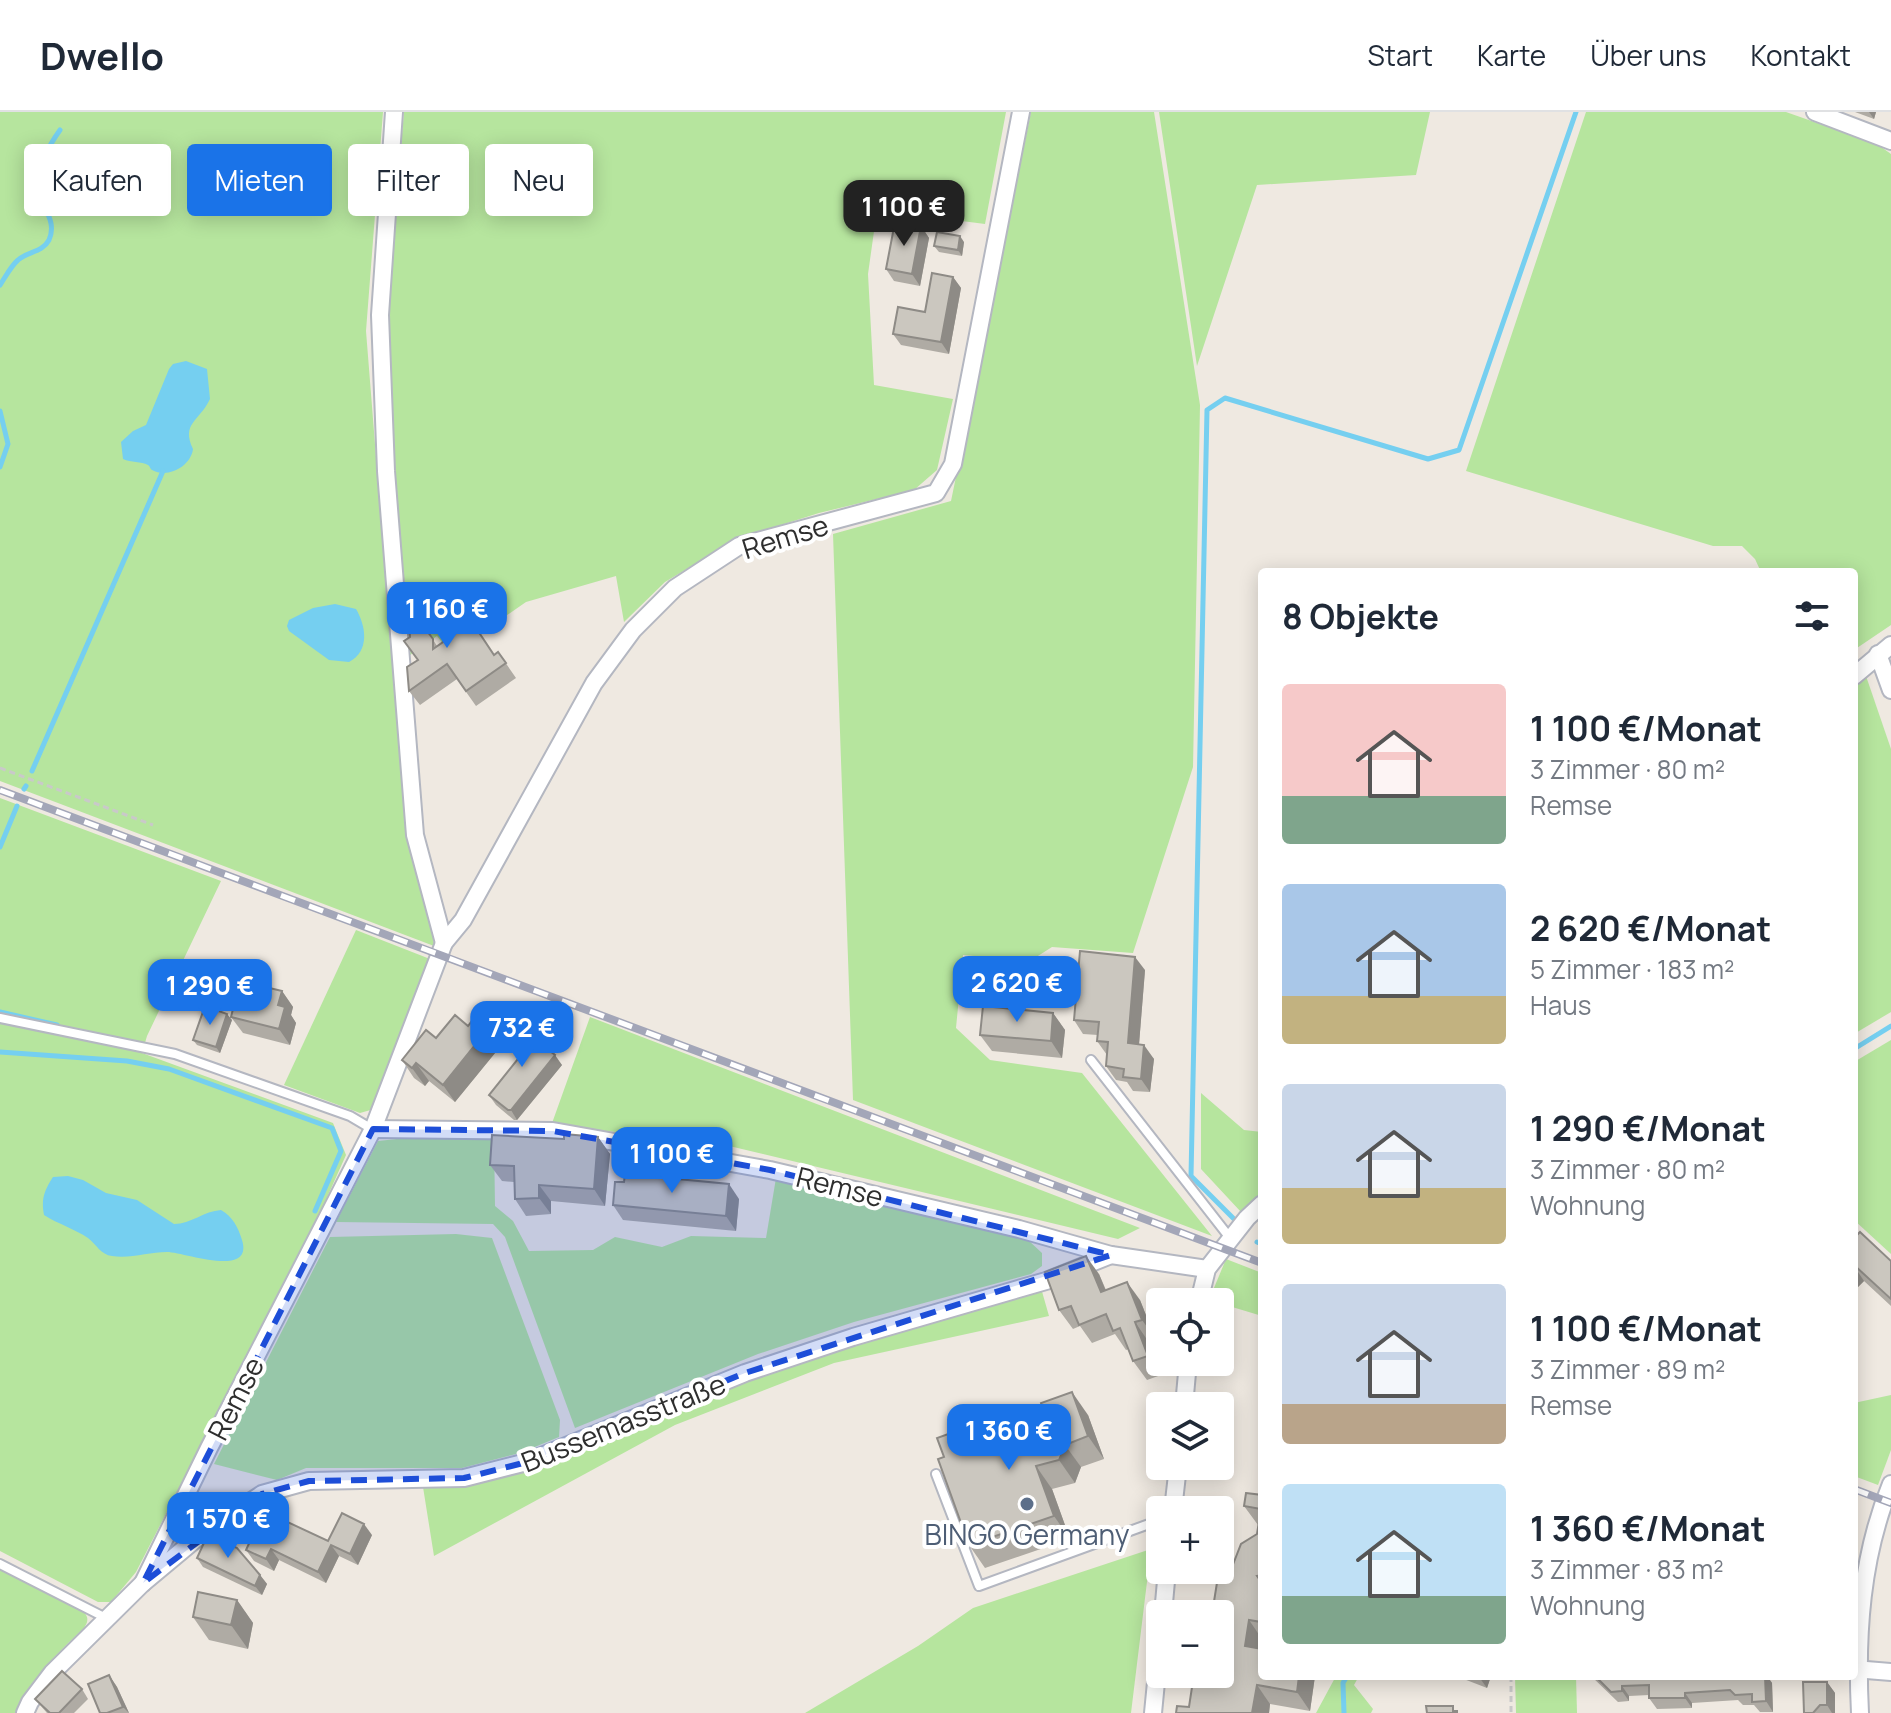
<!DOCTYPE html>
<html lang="de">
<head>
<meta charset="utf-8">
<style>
	:root { --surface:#fff; --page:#f2f2f3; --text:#1f2937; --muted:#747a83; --line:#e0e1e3; --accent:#1a73e8 }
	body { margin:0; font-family:Manrope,sans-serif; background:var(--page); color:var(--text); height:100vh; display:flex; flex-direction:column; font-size:30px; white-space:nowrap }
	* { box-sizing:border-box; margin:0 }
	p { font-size:26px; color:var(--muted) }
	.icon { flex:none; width:44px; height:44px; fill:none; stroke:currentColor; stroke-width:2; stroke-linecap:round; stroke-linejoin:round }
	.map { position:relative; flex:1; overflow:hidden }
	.drawer { position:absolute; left:1258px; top:456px; width:600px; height:1112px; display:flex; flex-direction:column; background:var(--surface); border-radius:8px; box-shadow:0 4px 20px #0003 }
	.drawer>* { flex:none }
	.banner { position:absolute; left:24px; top:32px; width:760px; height:72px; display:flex; gap:16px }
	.tools { position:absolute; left:1146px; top:1176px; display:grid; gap:16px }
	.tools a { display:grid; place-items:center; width:88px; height:88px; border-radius:8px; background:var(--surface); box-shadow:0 4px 20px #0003; font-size:40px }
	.price { position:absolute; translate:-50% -68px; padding:0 18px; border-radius:16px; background:var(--accent); color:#fff; font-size:26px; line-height:52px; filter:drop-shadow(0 2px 4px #0008) }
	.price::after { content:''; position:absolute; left:50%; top:48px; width:24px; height:18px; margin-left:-12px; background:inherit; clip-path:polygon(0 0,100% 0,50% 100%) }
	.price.active { background:#222; color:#fff }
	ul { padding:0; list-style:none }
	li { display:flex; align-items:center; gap:24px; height:200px; padding:0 24px }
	li span { display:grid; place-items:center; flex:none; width:224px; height:160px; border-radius:8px; color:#555 }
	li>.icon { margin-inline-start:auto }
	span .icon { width:96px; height:96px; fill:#fffc; stroke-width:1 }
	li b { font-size:34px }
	h2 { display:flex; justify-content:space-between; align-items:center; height:96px; padding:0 24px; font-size:34px }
	.chip { padding:0 28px; border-radius:8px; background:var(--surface); box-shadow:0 4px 20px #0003; font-size:28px; line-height:72px }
	.chip.active { background:var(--accent); color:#fff }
	header { display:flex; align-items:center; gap:48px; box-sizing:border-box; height:112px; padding:0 40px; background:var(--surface); border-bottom:2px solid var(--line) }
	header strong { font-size:38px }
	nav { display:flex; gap:44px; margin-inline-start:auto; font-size:28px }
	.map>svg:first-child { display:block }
</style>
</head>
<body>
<header>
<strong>Dwello</strong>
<nav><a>Start</a><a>Karte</a><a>Über uns</a><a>Kontakt</a></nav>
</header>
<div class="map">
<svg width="1891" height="1601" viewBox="0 0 1891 1601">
	<rect width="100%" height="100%" fill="#efe9e1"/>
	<g fill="#b6e59e">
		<path d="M0,0h383l-17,219 27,339 19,190 21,70 1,16 -434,-165z"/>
		<path d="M404,0h602l-21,112 -108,-14 -9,64 6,111 79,14 -16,71 -23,20 -95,23 -82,26 -72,43 -41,40 -8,-46 -90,26 -75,52 -14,-18 -31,22 -20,-342z"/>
		<path d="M1031,0h123l46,293 -7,362 -60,186 -81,-6 -22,14 -67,-6 -7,73 34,32 92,13 130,163 -359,-136 -20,-566 118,-33z"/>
		<path d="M1159,0h271l-14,63 -159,10 -60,181z"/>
		<path d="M1586,0h200l91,32 14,10v471l-37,25v-78h-93l-6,-13 -13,-13h-29l-247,-75z"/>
		<path d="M1866,564l25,73v263l-37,22v-347z"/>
		<path d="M0,686l221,83 -74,155 -5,17 191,70 13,32 -30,67 -180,350 -25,30h-13l-98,-51z"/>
		<path d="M356,818l74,29 -56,150 -14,4 -76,-28z"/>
		<path d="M590,905l550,211 -22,11 -414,-99 -153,-14z"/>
		<path d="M1891,928v214l-37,-34v-158z"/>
		<path d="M1201,981l43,37 18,2v62l-21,18 -40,-43z"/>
		<path d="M406,1026h88l1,68 18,15 16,30 64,-1 22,-13 47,10 29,-11 75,2 10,-60 252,62 14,13v13l-11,8 -177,48 -96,32 -183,74 -70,-191 -12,-13 -157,-2 42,-81z"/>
		<path d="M456,1122l36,4 68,182 -1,17 -39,16 -58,15h-156l-29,12 -63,-16 116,-227z"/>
		<path d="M1226,1147l36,14v43l-53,-16z"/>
		<path d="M1041,1176l8,28 -215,47 -159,62 -241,131 -11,-69 44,-2 317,-118 102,-35z"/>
		<path d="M1891,1283v55l-13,35 -24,-9v-73z"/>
		<path d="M1151,1437l-20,164h-326l113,-67 55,-38z"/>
		<path d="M0,1457l84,43c5,6 4,10 0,16 -27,26 -54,51 -69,85h-15z"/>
		<path d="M1336,1564h23l-5,9 19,24 -2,4h-55z"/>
		<path d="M1515,1564h61l1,37h-61z"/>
	</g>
	<g fill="#75cff0">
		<path d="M186,249l21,8 3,30c-11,23 -29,24 -17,50 -2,17 -25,30 -41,21 -2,-1 -2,-4 -4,-5 -7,-4 -17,-2 -25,-6l-2,-17 12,-11 13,-6 23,-56 4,-5z"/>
		<path d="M335,492l21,5c10,17 14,42 -7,53l-20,-2 -40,-29 -2,-5 2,-6 24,-12z"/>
		<path d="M68,1064l15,4 23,13 31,7 37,24c17,0 30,-13 47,-14 12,7 17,17 21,30 12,39 -58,12 -75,12 -18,0 -37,7 -55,4 -11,-1 -16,-12 -24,-18 -13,-9 -30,-14 -44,-23 -3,-16 0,-24 9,-38z"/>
	</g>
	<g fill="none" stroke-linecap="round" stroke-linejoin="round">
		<g stroke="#75cff0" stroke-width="5">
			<path d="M0,173c6,-9 11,-19 18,-25 10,-9 24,-7 31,-20 9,-20 -9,-34 -11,-53 -2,-19 12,-43 22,-57"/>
			<path d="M0,299l8,33 -8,23"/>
			<path d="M32,659l131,-300"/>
			<path d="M24,677l2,-3"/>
			<path d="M0,735l17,-41"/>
			<path d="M0,900l57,13"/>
			<path d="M1854,937l37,-23"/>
			<path d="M0,940l127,9 42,8 163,59 9,23 -26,60"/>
			<path d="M1234,1107l-43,-43 16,-766 18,-12 203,61 31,-9 117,-338"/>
			<path d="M1257,1130l5,2"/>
			<path d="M1344,1601l-1,-30 4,-7"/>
		</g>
		<g stroke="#b4b7c1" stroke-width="12">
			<g id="service">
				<path d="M0,906l175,36 175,62 22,13"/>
				<path d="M1091,948l139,178"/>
				<path d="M936,1362l43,112 181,-66"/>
				<path d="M0,1452l106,54"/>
			</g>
		</g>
		<g stroke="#b4b7c1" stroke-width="20">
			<g id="minor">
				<path d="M394,0l-14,203 6,156 29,364 29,108"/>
				<path d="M1815,0l76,29"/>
				<path d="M1878,542l13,36"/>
				<path d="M1854,564l37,-31"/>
				<path d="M373,1017l180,2 217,39 249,59 92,26 96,14"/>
				<path d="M1199,1190l8,-33 40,-51 15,-14"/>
				<path d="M1184,1294l4,-44"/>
				<path d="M1173,1398l5,-44"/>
				<path d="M143,1471l66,-135 164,-319 71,-186 19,-23 131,-237 39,-53 42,-42 64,-42 197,-53 17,-29 68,-352"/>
				<path d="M1163,1502l4,-44"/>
				<path d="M1854,1557l37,3"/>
				<path d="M25,1601l5,-11 22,-29 91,-90 60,-50 59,-39 47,-13 155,-3 63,-16 218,-89 108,-36 193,-56 65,-26"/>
				<path d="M1153,1601l7,-72"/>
				<path d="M1860,1601c-4,-78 1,-156 31,-229"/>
			</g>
		</g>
		<g stroke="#c9c9c9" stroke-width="3" stroke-dasharray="6 4" stroke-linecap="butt">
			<path d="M0,656l153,57"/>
			<path d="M1511,1564v37"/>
		</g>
		<use href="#service" stroke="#fff" stroke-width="8"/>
		<use href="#minor" stroke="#fff" stroke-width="16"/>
		<g stroke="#a3a6b8" stroke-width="8">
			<g id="rail">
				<path d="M0,678l1262,473"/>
				<path d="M1854,1377l37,14"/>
			</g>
		</g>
		<use href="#rail" stroke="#fff" stroke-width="5" stroke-dasharray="15" stroke-linecap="butt"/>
	</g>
	<g fill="#afaba4">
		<path d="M1855,0h21l-2,7z"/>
		<path d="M921,114l8,12 -9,48 -26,-5 -8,-12z"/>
		<path d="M964,130l-2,14 -23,-4 -5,-6z"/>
		<path d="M953,165l8,11 -12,66 -48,-9 -8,-11 32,-22z"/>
		<path d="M407,482l32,12 2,23 -14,1 10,16 57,9 4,-3 18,26 -40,28 -19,-27 -37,26 -11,-14 8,-31z"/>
		<path d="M1145,858l-6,74 15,15 -4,33 -17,-1 -6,-9 -11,-2 -10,-14 1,-11 -10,-14 1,-6 -15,-1 -9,-14z"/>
		<path d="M282,879l11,16 -2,8 5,8 -6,22 -47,-12 -12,-16z"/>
		<path d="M1053,901l12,17 -3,28 -70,-7 -12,-16z"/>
		<path d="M232,908l-12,33 -23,-8 -4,-5z"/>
		<path d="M492,912l12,18 -49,60 -26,-21 -4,5 -11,-8 -12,-18 34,-22z"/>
		<path d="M506,922l56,31 -45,55h-3l-18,-15 -7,-10 35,-43 -11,-9z"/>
		<path d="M598,1025l12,17 -5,52 -54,-5v13l-25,2 -11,-17 -1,-17 -12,-1 -12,-16 74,-26z"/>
		<path d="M739,1087l-3,32 -113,-11 -10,-15z"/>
		<path d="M1854,1126l37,23v45l-27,-25 -10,10z"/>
		<path d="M1099,1162l7,16 34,10 15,38 -7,3 13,34 -14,5 -14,-19 -4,-12 -3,1 -11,-16 -23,9 -12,-17 -7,3 -14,-19z"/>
		<path d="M1088,1303l16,44 -23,8 -6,16 -23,6 18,50 -85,29 -16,-23 -25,-88 7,-24 12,17z"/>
		<path d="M1262,1383v146l-1,7 1,28h53l-5,35 -40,-7 -1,9h-93l13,-6 31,-33 12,-107 25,-33 1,-9 -14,-19z"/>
		<path d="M372,1423l-14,30 -19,-9 -13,27 -47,-23 -5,11 -20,-10 -8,-11z"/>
		<path d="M197,1446l63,17 7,9 -5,11 -59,-28z"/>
		<path d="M237,1488l16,23 -5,26 -39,-9 -16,-23z"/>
		<path d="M109,1563l8,12 12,26h-29z"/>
		<path d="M1456,1564h35l-4,12z"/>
		<path d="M1591,1564h176l5,7 1,29h-13l-6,-7h-11l-5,-5 -46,3v5l-35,1 -8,-11v-3l-20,1v5l-11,1z"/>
		<path d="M1827,1570l8,11v20h-31z"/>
		<path d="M82,1577l6,10 -14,14h-27l-12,-14z"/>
	</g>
	<g fill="#8e8b86">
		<path d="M1869,0h7l-2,7z"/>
		<path d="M921,114l8,12 -9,48 -8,-12z"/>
		<path d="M960,124l4,6 -2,14 -4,-6z"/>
		<path d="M953,165l8,11 -12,66 -8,-12z"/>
		<path d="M429,480l10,14 2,23 -10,-14z"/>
		<path d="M1135,845l10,13 -7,87 -10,-14z"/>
		<path d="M282,879l11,16 -2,8 5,8 -6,22 -11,-16 -1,-24z"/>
		<path d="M1053,901l12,17 -3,28 -11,-17z"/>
		<path d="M227,902l5,6 -12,33 -4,-6z"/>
		<path d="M492,912l12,18 -49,60 -12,-17z"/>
		<path d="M1144,933l10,14 -4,33 -9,-13z"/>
		<path d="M555,943l7,10 -45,55 -6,-10z"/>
		<path d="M416,951l13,18 -4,5 -13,-18z"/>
		<path d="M598,1025l12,17 -5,52 -11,-17z"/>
		<path d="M729,1072l10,15 -3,32 -10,-15z"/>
		<path d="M539,1073l12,16v13l-12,-16z"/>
		<path d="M1086,1144l13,18 15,37 -13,-19z"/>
		<path d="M1854,1154l10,15 -10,10z"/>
		<path d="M1127,1170l13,18 15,38 -13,-18z"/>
		<path d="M1135,1210l13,19 13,34 -13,-19z"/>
		<path d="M1072,1280l16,23 16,44 -16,-23z"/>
		<path d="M951,1321l16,23 -9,-4z"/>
		<path d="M1065,1333l16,22 -6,16 -16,-23z"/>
		<path d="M1036,1354l16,23 18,50 -16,-23z"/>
		<path d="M364,1412l8,11 -14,30 -8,-11z"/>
		<path d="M331,1433l8,11 -13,27 -8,-11z"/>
		<path d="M271,1437l8,11 -5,11 -8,-12z"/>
		<path d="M260,1463l7,9 -5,11 -7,-9z"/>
		<path d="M237,1488l16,23 -5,26 -17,-24z"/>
		<path d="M1249,1508l13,19 -4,26 -13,-19z"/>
		<path d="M109,1563l8,12 12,26 -6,-6z"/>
		<path d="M1299,1564h16l-5,35 -13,-19z"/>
		<path d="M1480,1564h11l-4,12 -8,-11z"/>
		<path d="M1765,1564h2l5,7 1,29 -7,-11z"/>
		<path d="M1827,1570l8,11v20h-3l-5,-8z"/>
		<path d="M1257,1573l13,19 -1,9h-17z"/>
		<path d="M1622,1574l7,10v5l-7,-10z"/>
		<path d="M1685,1581l7,10v5l-7,-10z"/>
	</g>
	<g fill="#cbc7bf" stroke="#8e8b86" stroke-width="2">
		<path d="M895,110l26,4 -9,48 -26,-5z"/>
		<path d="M937,120l23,4 -2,14 -24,-4z"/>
		<path d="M932,161l21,4 -12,65 -48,-8 5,-27 27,5z"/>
		<path d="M429,480l2,23 -15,1 17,23v10l39,-27 22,33 4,-3 8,11 -40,28 -19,-27 -38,27 -2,-24 11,-7 -14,-19 6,-4 -3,-43z"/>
		<path d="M1080,839l55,6 -7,86 16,2 -3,34 -18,-2 1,-8 -18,-3 2,-24 -11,-1 2,-19 -25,-2z"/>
		<path d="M240,869l42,10 -4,14 7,2 -6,22 -48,-12z"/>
		<path d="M205,894l22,8 -11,33 -23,-7z"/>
		<path d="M983,894l70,7 -2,28 -71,-6z"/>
		<path d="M478,901l14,11 -49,61 -27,-22 -4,5 -10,-8 24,-30 10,8 19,-23 13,11z"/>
		<path d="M515,911l40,32 -44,55h-3l-19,-15 37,-46 -20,-15z"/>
		<path d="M564,1022l34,3 -4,52 -55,-4v13l-24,1 -1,-33 -24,-1 2,-30 72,4z"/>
		<path d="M625,1062l104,10 -3,32 -113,-11 2,-23h9z"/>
		<path d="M1860,1120l31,29v38l-37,-34v-27z"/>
		<path d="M1086,1144l15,36 26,-10 15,38 -7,2 13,34 -15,5 -13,-33 -7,3 -7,-17 -27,11 -8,-19 -12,4 -14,-38z"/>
		<path d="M1072,1280l16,44 -23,9 -6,15 -23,6 18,50 -85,29 -31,-86 6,-2 -7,-19 14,-5 7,19 88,-33 -5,-16z"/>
		<path d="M1246,1381l16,2v80l-5,1 5,7v31l-1,8 -12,-2 -4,26 17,3v27h37l-2,16 -40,-7 -5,28h-76l1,-7 12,1 5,-33h26v-60h-8l7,-44h1v-5l12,2 9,-23 16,-10 4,-25 -17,-3z"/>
		<path d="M264,1399l64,30 14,-28 22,11 -14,30 -19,-9 -13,27 -47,-23 -5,10 -20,-9z"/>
		<path d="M208,1422l29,14 23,27 -5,11 -58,-28z"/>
		<path d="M198,1480l39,8 -6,25 -38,-8z"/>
		<path d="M62,1559l20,18 -23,24h-9l-15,-14z"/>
		<path d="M109,1563l14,32 -16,6h-7l-12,-29z"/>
		<path d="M1595,1564h170l1,25 -14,1v-8l-17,1 -5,-5 -45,3v5h-36v-13l-27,1v5l-11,1z"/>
		<path d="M1803,1570h24v23h-7l-7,8h-9z"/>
		<path d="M1426,1594h27v5h4v2h-30z"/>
	</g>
	<path fill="#1d4ed8" fill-opacity="0.2" stroke="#1d4ed8" stroke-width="6" stroke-dasharray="16 10" stroke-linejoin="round" d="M373,1017l180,2 217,39 341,85 -366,118 -218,89 -63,16 -155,3 -47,13 -119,89z"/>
	<circle fill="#5c6f8a" stroke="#fff" stroke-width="3" cx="1027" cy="1392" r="8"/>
	<g text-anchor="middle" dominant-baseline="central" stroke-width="8" stroke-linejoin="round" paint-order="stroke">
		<g font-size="28" fill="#2e2e2e" stroke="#fff">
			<text transform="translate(785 424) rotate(-17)">Remse</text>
			<text transform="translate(840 1074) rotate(14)">Remse</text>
			<text transform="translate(235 1286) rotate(-63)">Remse</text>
			<text transform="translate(623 1310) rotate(-22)">Bussemasstraße</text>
		</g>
		<g font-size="28" fill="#4e5e75" stroke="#fff">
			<text x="1027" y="1422">BINGO Germany</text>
		</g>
	</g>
</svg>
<div class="tools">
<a><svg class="icon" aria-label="locate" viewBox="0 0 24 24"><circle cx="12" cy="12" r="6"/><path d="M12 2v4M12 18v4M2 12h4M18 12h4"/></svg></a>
<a><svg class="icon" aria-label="layers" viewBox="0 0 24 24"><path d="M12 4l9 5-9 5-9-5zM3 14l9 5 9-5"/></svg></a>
<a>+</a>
<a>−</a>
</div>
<b class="price active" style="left:904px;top:136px">1 100 €</b>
<b class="price" style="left:447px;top:538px">1 160 €</b>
<b class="price" style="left:1017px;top:912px">2 620 €</b>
<b class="price" style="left:210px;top:915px">1 290 €</b>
<b class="price" style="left:522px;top:957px">732 €</b>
<b class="price" style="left:672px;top:1083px">1 100 €</b>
<b class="price" style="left:1009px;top:1360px">1 360 €</b>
<b class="price" style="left:228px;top:1448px">1 570 €</b>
<div class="banner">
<a class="chip">Kaufen</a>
<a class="chip active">Mieten</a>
<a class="chip">Filter</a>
<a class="chip">Neu</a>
</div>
<section class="drawer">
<h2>8 Objekte<svg class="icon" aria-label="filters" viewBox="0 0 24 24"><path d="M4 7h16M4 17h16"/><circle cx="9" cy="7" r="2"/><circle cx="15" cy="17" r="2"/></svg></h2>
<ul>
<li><span style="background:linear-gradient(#f6c9c9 70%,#7fa58c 0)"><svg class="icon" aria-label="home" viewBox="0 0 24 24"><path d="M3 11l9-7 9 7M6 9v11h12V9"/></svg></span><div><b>1 100 €/Monat</b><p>3 Zimmer · 80 m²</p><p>Remse</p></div></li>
<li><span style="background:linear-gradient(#a9c7e8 70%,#c2b280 0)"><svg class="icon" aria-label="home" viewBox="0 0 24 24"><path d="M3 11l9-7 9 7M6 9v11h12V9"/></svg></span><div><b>2 620 €/Monat</b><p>5 Zimmer · 183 m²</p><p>Haus</p></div></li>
<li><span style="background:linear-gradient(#c9d6e8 65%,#c2b280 0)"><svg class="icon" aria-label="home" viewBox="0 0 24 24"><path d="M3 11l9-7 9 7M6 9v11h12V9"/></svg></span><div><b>1 290 €/Monat</b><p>3 Zimmer · 80 m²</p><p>Wohnung</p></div></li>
<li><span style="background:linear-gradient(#c9d6e8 75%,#b9a48a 0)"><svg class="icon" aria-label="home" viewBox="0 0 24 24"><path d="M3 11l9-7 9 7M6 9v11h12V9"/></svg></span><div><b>1 100 €/Monat</b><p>3 Zimmer · 89 m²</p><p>Remse</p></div></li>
<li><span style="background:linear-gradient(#bfe0f5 70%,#7fa58c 0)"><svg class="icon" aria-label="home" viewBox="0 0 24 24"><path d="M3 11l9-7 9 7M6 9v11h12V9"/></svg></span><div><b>1 360 €/Monat</b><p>3 Zimmer · 83 m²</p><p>Wohnung</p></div></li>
</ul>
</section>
</div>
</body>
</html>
